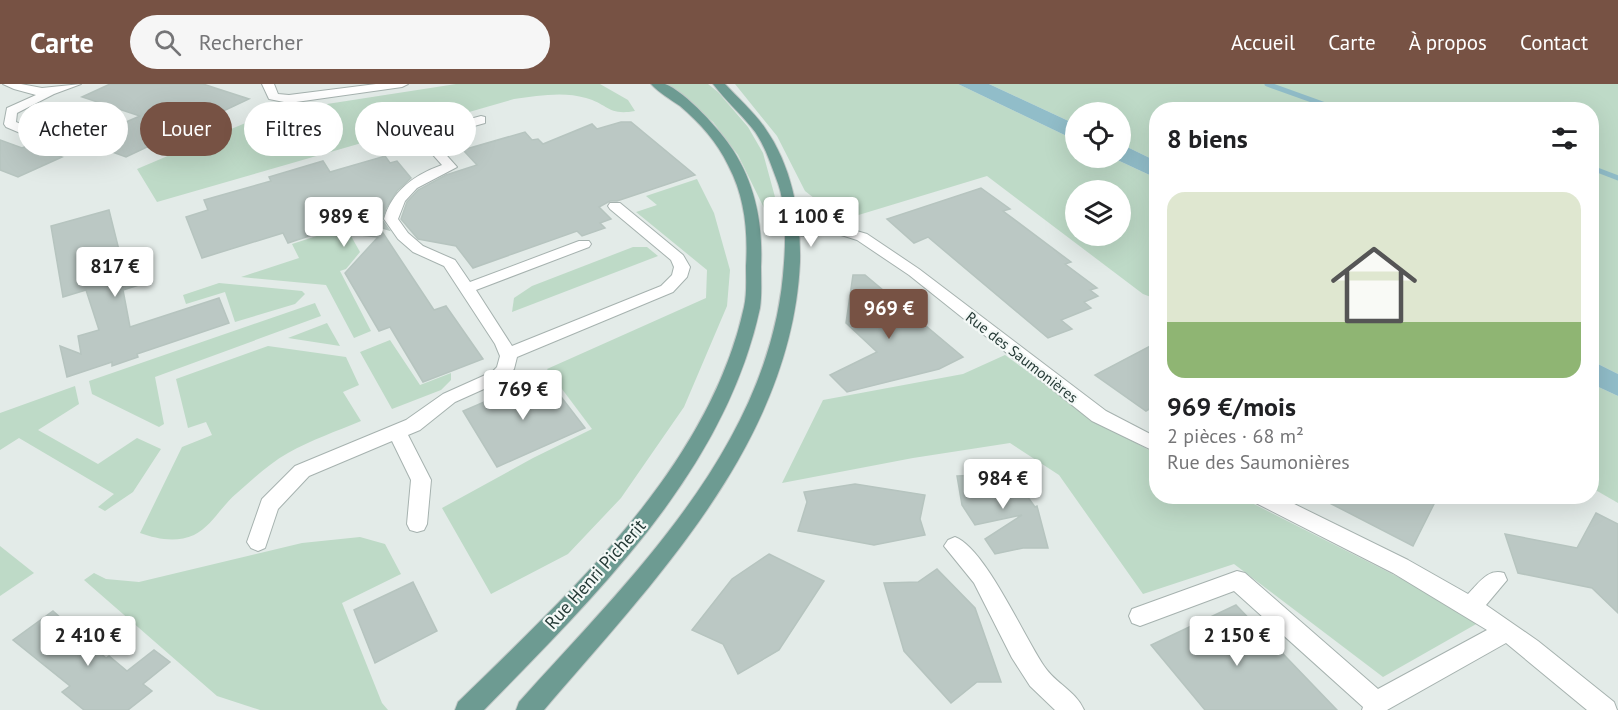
<!DOCTYPE html>
<html lang="fr">
<head>
<meta charset="utf-8">
<style>
	:root { --surface:#fff; --page:#f6f6f6; --text:#202124; --muted:#757577; --line:#e0e0e0; --accent:#775244 }
	body { margin:0; font-family:"PT Sans",sans-serif; background:var(--page); color:var(--text); height:100vh; display:flex; flex-direction:column; font-size:22px; white-space:nowrap }
	* { box-sizing:border-box; margin:0 }
	p { font-size:20px; color:var(--muted) }
	.icon { flex:none; width:33px; height:33px; fill:none; stroke:currentColor; stroke-width:2; stroke-linecap:round; stroke-linejoin:round }
	.map { position:relative; flex:1; overflow:hidden }
	.panel { position:absolute; left:1149px; top:18px; width:450px; height:402px; display:flex; flex-direction:column; background:var(--surface); border-radius:24px; box-shadow:0 6px 24px #0002 }
	.panel>* { flex:none }
	.guide { position:absolute; left:18px; top:18px; width:570px; height:54px; display:flex; gap:12px }
	.tools { position:absolute; left:1065px; top:18px; display:grid; gap:12px }
	.tools a { display:grid; place-items:center; width:66px; height:66px; border-radius:50%; background:var(--surface); box-shadow:0 6px 24px #0002; font-size:30px }
	.price { position:absolute; translate:-50% -51px; padding:0 14px; border-radius:6px; background:#fff; color:#222; font-size:20px; line-height:39px; filter:drop-shadow(0 2px 3px #0008) }
	.price::after { content:''; position:absolute; left:50%; top:36px; width:18px; height:14px; margin-left:-9px; background:inherit; clip-path:polygon(0 0,100% 0,50% 100%) }
	.price.active { background:var(--accent); color:#fff }
	ul { padding:0; list-style:none }
	li { display:grid; align-content:center; gap:12px; height:318px; padding:0 18px }
	li+li { border-top:2px solid var(--line) }
	li span { display:grid; place-items:center; height:186px; border-radius:18px; color:#555 }
	li>.icon { margin-inline-start:auto }
	span .icon { width:108px; height:108px; fill:#fffc; stroke-width:1 }
	li b { font-size:26px }
	h2 { display:flex; justify-content:space-between; align-items:center; height:72px; padding:0 18px; font-size:26px }
	.pill { padding:0 21px; border-radius:27px; background:var(--surface); box-shadow:0 6px 24px #0002; font-size:21px; line-height:54px }
	.pill.active { background:var(--accent); color:#fff }
	header { display:flex; align-items:center; gap:36px; box-sizing:border-box; height:84px; padding:0 30px; background:var(--accent); color:#fff }
	header strong { font-size:28px }
	nav { display:flex; gap:33px; margin-inline-start:auto; font-size:21px }
	.search { width:420px; height:54px; background:var(--page); display:flex; align-items:center; gap:15px; box-sizing:border-box; padding:0 21px; border-radius:33px; color:var(--muted); font-size:22px }
	.map>svg:first-child { display:block }
</style>
</head>
<body>
<header>
<strong>Carte</strong>
<div class="search"><svg class="icon" aria-label="search" viewBox="0 0 24 24"><circle cx="10" cy="10" r="6"/><path d="M15 15l6 6"/></svg>Rechercher</div>
<nav><a>Accueil</a><a>Carte</a><a>À propos</a><a>Contact</a></nav>
</header>
<div class="map">
<svg width="1618" height="626" viewBox="0 0 1618 626">
	<rect width="100%" height="100%" fill="#e3ebe8"/>
	<g fill="#bedac7" fill-rule="evenodd">
		<path d="M456,0h144l28,16 7,11c-27,5 -27,-7 -49,-13 -23,-7 -49,-2 -72,1l-357,103 -20,-33 132,-56z"/>
		<path d="M665,0h43l10,8 30,35 15,26 15,55 -13,2 -27,-55 -25,-33z"/>
		<path d="M735,0h223l117,56 1,18h37l43,20v121l-13,-5 -156,-118 -145,44 -37,-29 -28,-55zM1076,106h44v46h-44z"/>
		<path d="M989,0h629v290l-26,-13v-251h-436v51l-35,-17 -1,-32h-44l-1,12z"/>
		<path d="M697,95l17,34 16,57 -3,36 -43,101 -63,91 -53,56 -77,40 -49,-86 91,-50 59,-29 -45,-60 159,-71 1,-28 -71,-58 21,-7 -11,-9z"/>
		<path d="M323,150l28,2 9,16 -14,17 -6,2 31,60 -17,7 -28,-53 -85,-8 58,-19 -7,-14z"/>
		<path d="M633,163h14l11,9 -146,56 2,-14 18,-12z"/>
		<path d="M219,199l83,8 3,3 -10,10 -60,18 -10,-30 -39,12 -3,-9z"/>
		<path d="M315,219l6,13 -166,61 9,47 -5,3 -67,-33 -3,-13z"/>
		<path d="M327,239l13,23 -52,-8z"/>
		<path d="M390,256l30,45 31,-12v7l-10,10 -49,19 -32,-57z"/>
		<path d="M268,262l78,11 13,28 -16,7 18,29c-24,10 -50,19 -73,32 -18,10 -35,26 -51,40 -15,12 -25,33 -43,42 -18,8 -37,4 -54,-2l42,-86 30,-12 -6,-13 -18,6 -12,-49z"/>
		<path d="M1005,271l86,63 65,36v42l84,1 182,92 56,34 -95,54 -149,-113 -91,30 -84,-119 -49,-32 -97,15 -131,25 41,-83 140,-26z"/>
		<path d="M1592,300l26,12v107l-26,-15z"/>
		<path d="M75,302l4,18 -41,26 60,34 39,-26 24,11 -28,43 -28,19 -7,-4 16,-13 -95,-56 -19,12v-37z"/>
		<path d="M360,453l25,7 16,30 -59,29 40,100 6,7h-128l-43,-14 -133,-116 10,-7 12,6 33,3 163,-39z"/>
		<path d="M0,462l34,27 -34,23z"/>
	</g>
	<g fill="#91bdc9">
		<path d="M958,0h31l86,40v16z"/>
		<path d="M1121,60l35,17v17l-43,-20h7z"/>
		<path d="M1592,277l26,13v22l-26,-12z"/>
	</g>
	<g fill="none" stroke-linecap="round" stroke-linejoin="round">
		<g stroke="#91bdc9" stroke-width="5">
			<path d="M1267,0l67,24 13,2"/>
			<path d="M1592,84l26,10"/>
		</g>
	</g>
	<g fill="#bbc8c4" stroke="#b6c4bf" stroke-width="1.5">
		<path d="M110,0h93l46,15 -123,58 -36,-13 30,-13 -8,-3 28,-12 -58,-19z"/>
		<path d="M621,38h10l64,53 -78,26h-7l-11,6 12,12 -11,4 5,5 -23,8 -5,-5 -104,37 -17,-22 -38,-7 -17,-20 6,-17 11,-12 28,-15 31,-10 -14,-15 62,-18 7,8 6,-1 5,5 49,-20 5,5z"/>
		<path d="M0,56l22,8 7,-3 33,12 -44,20 -18,-7z"/>
		<path d="M385,72l5,7 7,-2 14,17 -14,13 -11,17 -4,12 7,10 -10,-3 55,83 12,-4 37,53 -60,23 -33,-55 -11,4 -34,-58 33,-36 -54,-6 -36,12 -5,-10 -81,25 -16,-41 22,-7 -4,-10 67,-19 -2,-4 54,-16 7,11z"/>
		<path d="M981,104l29,21 -7,2 68,51 -6,2 32,24 -7,2 8,6 -14,6 7,6 -30,12 11,9 -24,9 -120,-101 -14,6 -27,-24z"/>
		<path d="M109,126l13,52 10,-3 7,26 -16,5 7,37 89,-29 10,25 -92,31 1,3 -26,9v-4l-45,15 -7,-31 21,8 -3,-18 21,-6 -13,-40 -23,7 -12,-71z"/>
		<path d="M853,191h12l98,82 -24,12 -92,23 -17,-17 47,-23 -31,-29z"/>
		<path d="M1156,259v62l-10,6 -51,-36z"/>
		<path d="M545,292l40,52 -88,39 -34,-56z"/>
		<path d="M1006,383l29,40 2,-1 11,42h-25l-28,6 -10,-15 37,-24 -47,10 -13,-20 -5,-29 25,-1z"/>
		<path d="M855,400l70,11 -5,24 5,16 -51,10 -76,-14 9,-29 -3,-10z"/>
		<path d="M1316,412h122l-25,50z"/>
		<path d="M1596,429l22,11v89l-26,-25 -74,-15 -13,-39 72,14z"/>
		<path d="M769,470l55,27 -45,69 -41,24 -15,-30 -31,-14 40,-51z"/>
		<path d="M937,485l38,39 26,74h-24l-26,21 -47,-52 -20,-68 34,-1z"/>
		<path d="M413,498l24,49 -62,32 -21,-53z"/>
		<path d="M1236,521l101,105h-132l-54,-65z"/>
		<path d="M53,527l53,47 3,-2 18,15 27,-21 16,12 -27,22 9,7 -24,19h-44l-22,-18 8,-6 -57,-46z"/>
	</g>
	<g fill="none" stroke-linecap="round" stroke-linejoin="round">
		<g stroke="#a6b2af" stroke-width="2">
			<g id="minor">
				<path d="M3,0h18l21,4 39,-4 -27,10 -37,19 -1,9 43,18 2,3 -2,3h-8l-45,-19 -2,-3 3,-16 29,-13 -22,-6z"/>
				<path d="M262,0h12l4,10 11,1 87,-11h32l-6,3 -113,16 -20,-4z"/>
				<path d="M481,32l4,1v6l-54,15 26,29 -40,21 -12,13 -7,18 10,14 15,13 32,14 15,22 109,-41h10l2,3 -2,3 -113,43 36,56 149,-60 11,-11 2,-8 -3,-7 -61,-51 -2,-3 2,-3h10l63,52 7,12 -3,10 -14,15 -156,65 -3,12 -10,11 -49,22 -35,28 -12,5 23,45 -4,44 -3,6 -7,2 -7,-2 -3,-6 4,-44 -19,-39 -83,35 -31,33 -13,39 -7,3 -7,-3 -4,-6 15,-43 33,-33 111,-46 37,-26 49,-22 5,-5 3,-11 -5,-12 -51,-78 -31,-14 -15,-13 -14,-20c8,-28 30,-44 58,-54l-23,-26 -2,-3 2,-3z"/>
				<path d="M839,142l28,8 52,35 187,142 50,26v15l-64,-31 -183,-146 -52,-35 -19,-6 -44,2 -7,-4 7,-4z"/>
				<path d="M1249,412h29l130,64 60,34c11,-11 20,-26 36,-21l3,7 -21,25 52,36 76,61 3,8h-30l-81,-67 -119,67h-25l1,-3 -129,-116 -94,35 -8,-3 -3,-7 3,-7 105,-38 8,2 133,116 109,-59 -94,-57 -141,-72z"/>
				<path d="M955,453c30,11 69,100 89,129 11,17 32,25 40,44h-29l-25,-24 -18,-28 -38,-75 -30,-37 4,-6z"/>
			</g>
		</g>
		<g stroke="#c2c8c7" stroke-width="2">
			<g id="major">
				<path d="M651,0c4,0 10,0 14,0 21,8 56,47 68,66 23,36 30,75 28,117 0,13 1,28 -1,41 -35,163 -164,287 -276,402h-29l3,-8c113,-111 251,-235 286,-395 3,-13 2,-27 2,-41 2,-35 -1,-69 -18,-101 -11,-23 -28,-42 -48,-59 -10,-7 -21,-13 -29,-22z"/>
				<path d="M713,0h12c13,14 29,28 40,44 27,38 36,88 35,134 -8,180 -146,319 -256,448h-28l3,-8c113,-126 254,-259 265,-439 2,-26 2,-61 -8,-85 -6,-16 -13,-37 -24,-50 -12,-15 -27,-28 -39,-44z"/>
			</g>
		</g>
		<use href="#minor" fill="#fff" fill-rule="evenodd"/>
		<use href="#major" fill="#6d9b92" fill-rule="evenodd"/>
	</g>
	<g text-anchor="middle" dominant-baseline="central" stroke-width="4.5" stroke-linejoin="round" paint-order="stroke">
		<g font-size="15" fill="#253a36" stroke="#f3f8f6">
			<text transform="translate(1022 273) rotate(38)">Rue des Saumonières</text>
		</g>
		<g font-size="18" fill="#253a36" stroke="#f3f8f6">
			<text transform="translate(595 490) rotate(-48)">Rue Henri Picherit</text>
		</g>
	</g>
</svg>
<div class="tools">
<a><svg class="icon" aria-label="locate" viewBox="0 0 24 24"><circle cx="12" cy="12" r="6"/><path d="M12 2v4M12 18v4M2 12h4M18 12h4"/></svg></a>
<a><svg class="icon" aria-label="layers" viewBox="0 0 24 24"><path d="M12 4l9 5-9 5-9-5zM3 14l9 5 9-5"/></svg></a>
</div>
<b class="price" style="left:344px;top:164px">989 €</b>
<b class="price" style="left:811px;top:164px">1 100 €</b>
<b class="price" style="left:115px;top:214px">817 €</b>
<b class="price active" style="left:889px;top:256px">969 €</b>
<b class="price" style="left:523px;top:337px">769 €</b>
<b class="price" style="left:1003px;top:426px">984 €</b>
<b class="price" style="left:88px;top:583px">2 410 €</b>
<b class="price" style="left:1237px;top:583px">2 150 €</b>
<div class="guide">
<a class="pill">Acheter</a>
<a class="pill active">Louer</a>
<a class="pill">Filtres</a>
<a class="pill">Nouveau</a>
</div>
<section class="panel">
<h2>8 biens<svg class="icon" aria-label="filters" viewBox="0 0 24 24"><path d="M4 7h16M4 17h16"/><circle cx="9" cy="7" r="2"/><circle cx="15" cy="17" r="2"/></svg></h2>
<ul>
<li><span style="background:linear-gradient(#dfe7d0 70%,#8fb573 0)"><svg class="icon" aria-label="home" viewBox="0 0 24 24"><path d="M3 11l9-7 9 7M6 9v11h12V9"/></svg></span><div><b>969 €/mois</b><p>2 pièces · 68 m²</p><p>Rue des Saumonières</p></div></li>
</ul>
</section>
</div>
</body>
</html>
